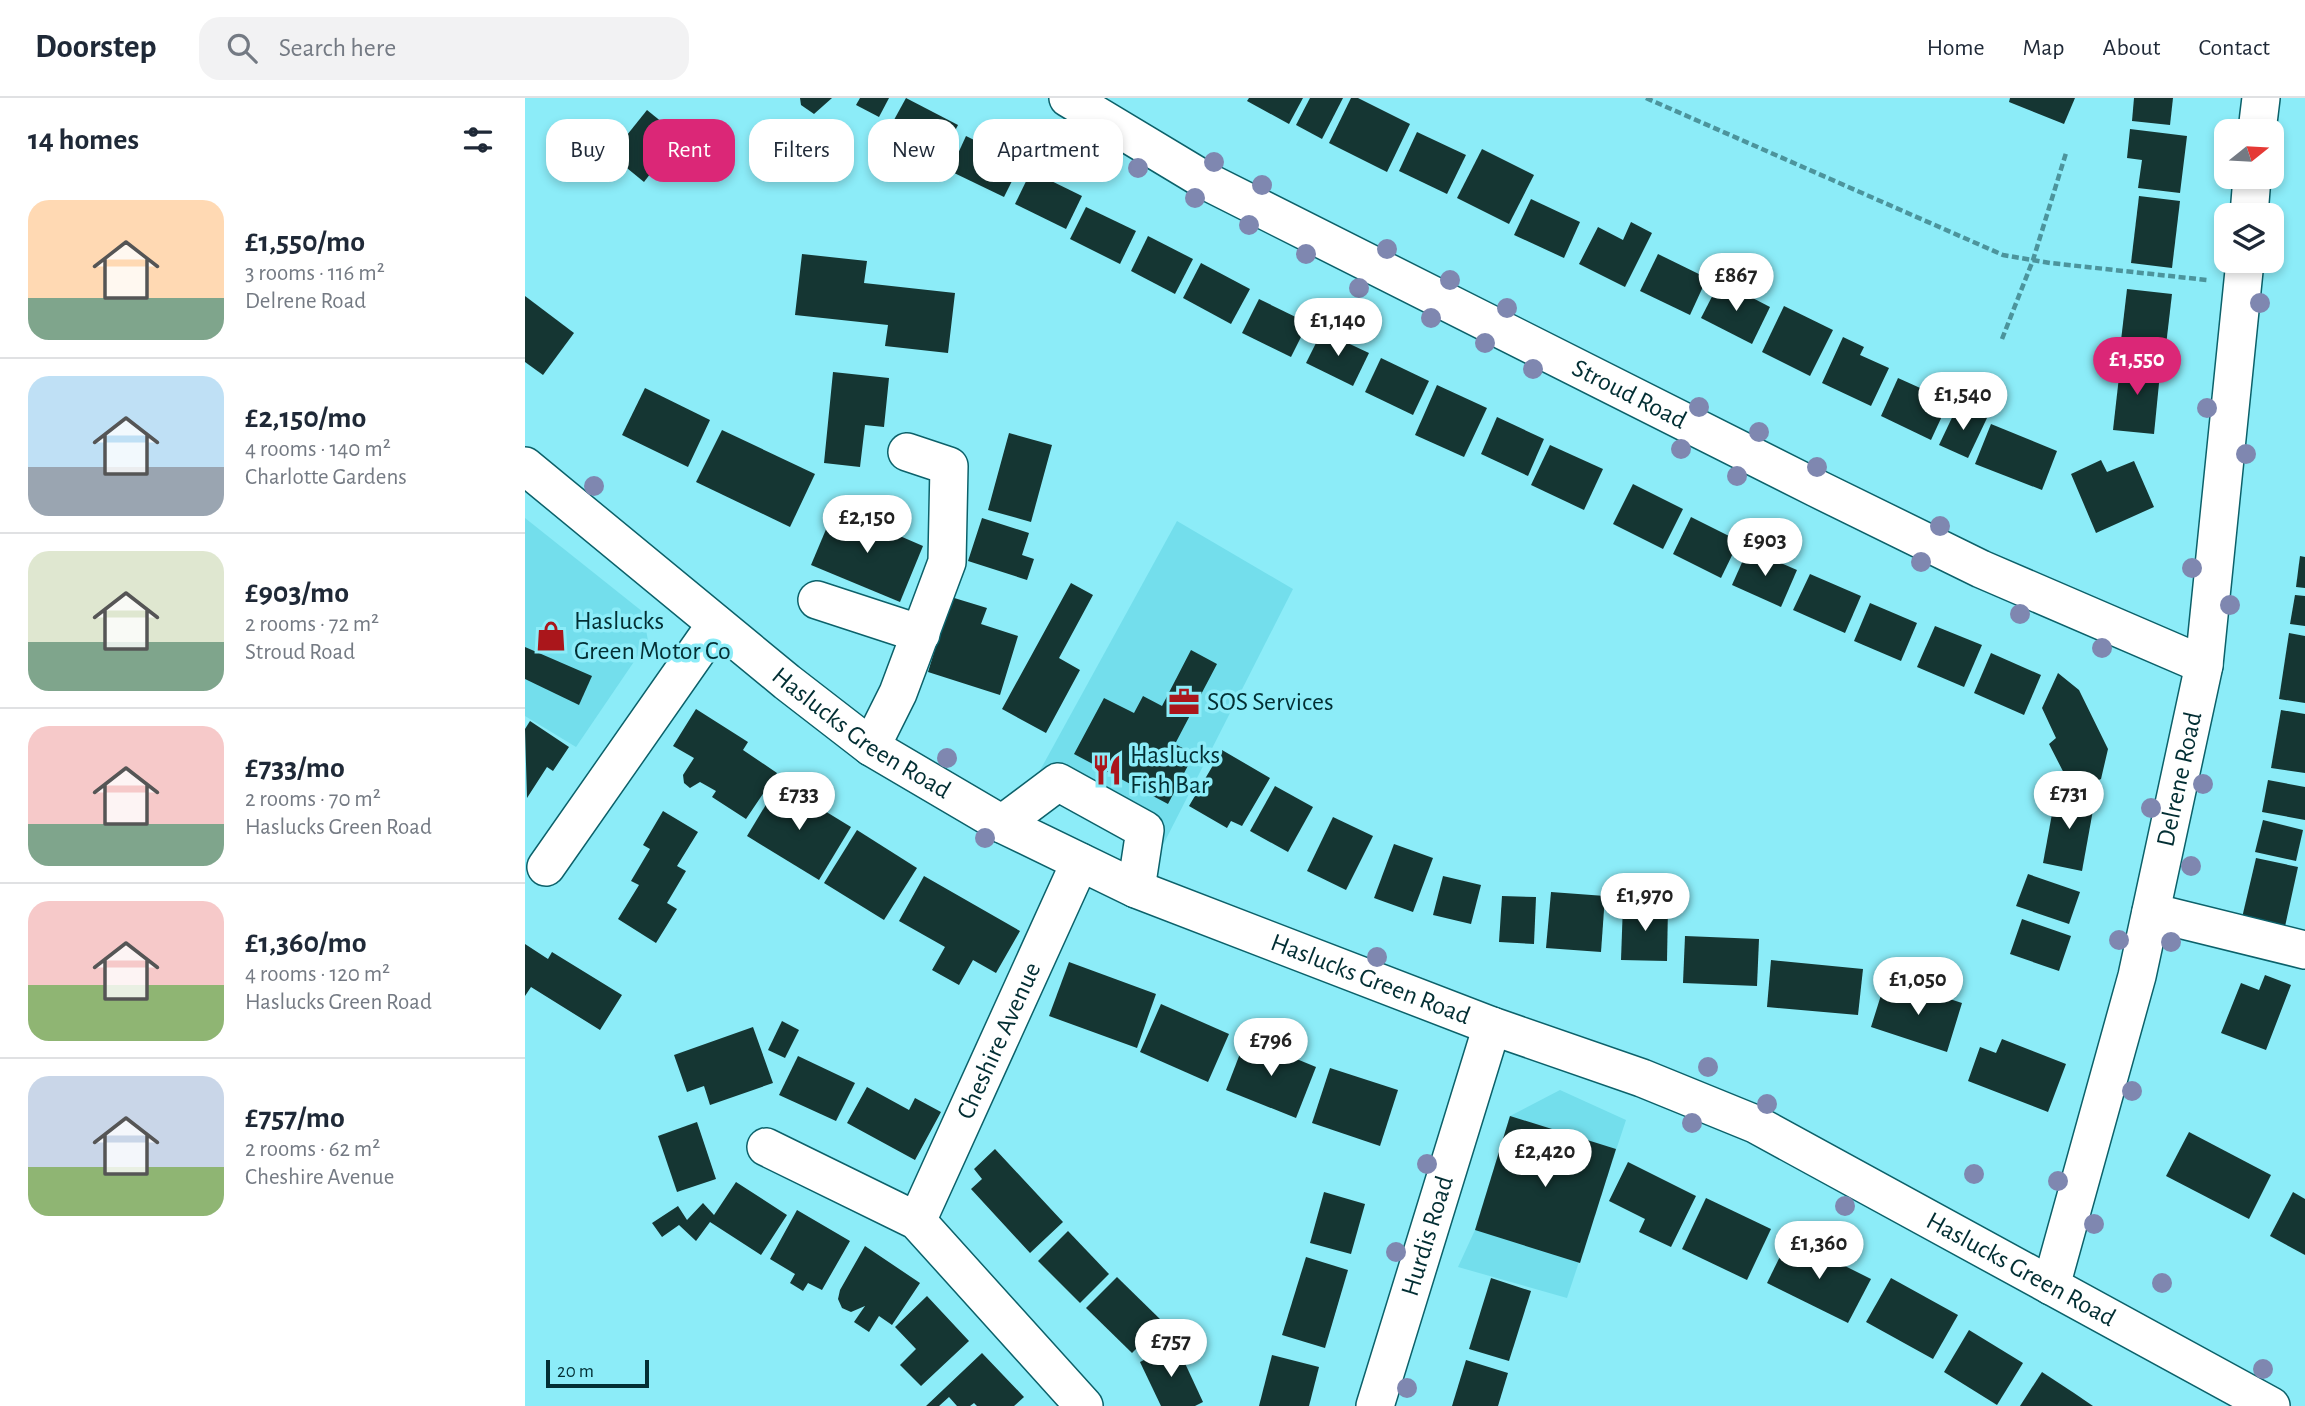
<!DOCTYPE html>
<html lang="en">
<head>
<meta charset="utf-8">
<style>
	:root { --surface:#fff; --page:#f2f2f3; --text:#1f2937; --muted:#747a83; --line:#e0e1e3; --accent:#db2777 }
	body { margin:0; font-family:"Alegreya Sans",sans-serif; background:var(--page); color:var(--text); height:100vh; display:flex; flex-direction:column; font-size:26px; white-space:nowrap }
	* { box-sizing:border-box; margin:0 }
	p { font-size:23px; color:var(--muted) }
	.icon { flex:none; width:38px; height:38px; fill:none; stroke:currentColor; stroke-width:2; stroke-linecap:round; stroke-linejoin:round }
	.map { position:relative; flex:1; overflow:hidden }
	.panel { display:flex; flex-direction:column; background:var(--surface); width:525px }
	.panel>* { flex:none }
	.guide { position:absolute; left:21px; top:21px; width:665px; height:63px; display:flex; gap:14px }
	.needle { width:46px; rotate:72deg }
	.buttons { position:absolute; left:1689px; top:21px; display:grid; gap:14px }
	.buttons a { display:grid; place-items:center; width:70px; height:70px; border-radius:14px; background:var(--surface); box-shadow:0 4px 10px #0003; font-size:35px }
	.scale { position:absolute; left:21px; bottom:18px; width:103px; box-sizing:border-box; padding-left:7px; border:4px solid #022e33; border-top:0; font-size:19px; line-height:24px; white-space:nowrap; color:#022e33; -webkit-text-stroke:5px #8cecf8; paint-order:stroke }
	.price { position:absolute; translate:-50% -60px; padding:0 16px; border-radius:24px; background:#fff; color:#222; font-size:23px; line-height:46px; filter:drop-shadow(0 2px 4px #0008) }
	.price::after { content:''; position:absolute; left:50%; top:42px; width:21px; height:16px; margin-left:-10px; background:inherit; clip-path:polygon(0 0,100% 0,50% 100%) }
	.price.active { background:var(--accent); color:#fff }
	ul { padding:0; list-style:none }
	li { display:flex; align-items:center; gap:21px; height:175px; padding:0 28px }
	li+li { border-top:2px solid var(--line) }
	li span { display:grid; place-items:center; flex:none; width:196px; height:140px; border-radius:21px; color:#555 }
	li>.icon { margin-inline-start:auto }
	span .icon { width:84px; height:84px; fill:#fffc; stroke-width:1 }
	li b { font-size:30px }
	h2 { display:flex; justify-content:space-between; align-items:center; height:84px; padding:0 28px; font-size:30px }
	.pill { padding:0 24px; border-radius:21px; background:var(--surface); box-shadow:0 4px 10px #0003; font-size:24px; line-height:63px }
	.pill.active { background:var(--accent); color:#fff }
	header { display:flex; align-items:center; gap:42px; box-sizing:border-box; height:98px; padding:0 35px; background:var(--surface); border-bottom:2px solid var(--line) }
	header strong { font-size:33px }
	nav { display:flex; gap:38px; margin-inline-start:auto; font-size:24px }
	.search { width:490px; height:63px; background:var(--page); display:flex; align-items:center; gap:18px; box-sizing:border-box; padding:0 24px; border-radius:21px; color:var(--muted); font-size:26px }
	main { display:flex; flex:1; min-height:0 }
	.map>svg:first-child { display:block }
</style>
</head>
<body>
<header>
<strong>Doorstep</strong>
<div class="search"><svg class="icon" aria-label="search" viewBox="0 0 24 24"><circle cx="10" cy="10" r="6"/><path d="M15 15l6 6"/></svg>Search here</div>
<nav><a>Home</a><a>Map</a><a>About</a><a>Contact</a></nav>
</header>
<main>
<section class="panel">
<h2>14 homes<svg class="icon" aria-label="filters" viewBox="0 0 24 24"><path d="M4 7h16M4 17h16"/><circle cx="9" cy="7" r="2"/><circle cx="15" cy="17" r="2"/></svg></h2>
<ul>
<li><span style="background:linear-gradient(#ffd9b3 70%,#7fa58c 0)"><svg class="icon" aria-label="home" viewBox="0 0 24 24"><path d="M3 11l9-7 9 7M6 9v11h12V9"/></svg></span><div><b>£1,550/mo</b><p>3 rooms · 116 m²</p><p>Delrene Road</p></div></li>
<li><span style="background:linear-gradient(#bfe0f5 65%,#9aa5b1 0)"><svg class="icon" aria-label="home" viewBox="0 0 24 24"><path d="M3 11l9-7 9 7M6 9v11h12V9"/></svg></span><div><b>£2,150/mo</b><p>4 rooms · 140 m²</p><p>Charlotte Gardens</p></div></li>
<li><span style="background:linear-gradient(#dfe7d0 65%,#7fa58c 0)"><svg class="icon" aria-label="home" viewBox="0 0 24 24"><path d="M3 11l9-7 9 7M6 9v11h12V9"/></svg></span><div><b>£903/mo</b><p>2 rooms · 72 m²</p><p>Stroud Road</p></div></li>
<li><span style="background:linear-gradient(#f6c9c9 70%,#7fa58c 0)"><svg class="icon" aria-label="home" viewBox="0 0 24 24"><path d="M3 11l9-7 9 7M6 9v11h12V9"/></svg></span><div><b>£733/mo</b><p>2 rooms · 70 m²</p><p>Haslucks Green Road</p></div></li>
<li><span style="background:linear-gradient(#f6c9c9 60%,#8fb573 0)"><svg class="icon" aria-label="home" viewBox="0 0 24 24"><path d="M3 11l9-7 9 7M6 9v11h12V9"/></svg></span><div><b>£1,360/mo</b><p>4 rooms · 120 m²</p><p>Haslucks Green Road</p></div></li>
<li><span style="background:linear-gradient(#c9d6e8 65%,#8fb573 0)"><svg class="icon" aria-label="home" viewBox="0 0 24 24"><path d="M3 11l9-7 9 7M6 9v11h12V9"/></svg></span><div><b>£757/mo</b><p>2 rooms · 62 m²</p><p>Cheshire Avenue</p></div></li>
</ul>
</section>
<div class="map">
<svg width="1780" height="1308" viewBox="0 0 1780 1308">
	<rect width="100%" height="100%" fill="#8cecf8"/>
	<g fill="#73deec">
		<path d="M0,420l118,94 5,29 -72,106 -51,-31z"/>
		<path d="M652,423l116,68 -130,256 -131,-60z"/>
		<path d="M1035,992l66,30 -59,178 -109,-31 17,-37 35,-114z"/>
	</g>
	<g fill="#153633">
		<path d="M275,0h32l-18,16 -13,-9z"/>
		<path d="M335,0h29l-10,19 -23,-12z"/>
		<path d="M381,0l52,27 -17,33 -52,-29z"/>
		<path d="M724,0h54l-14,26 -42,-23z"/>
		<path d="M785,0h33l-21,41 -26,-14z"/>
		<path d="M826,0h7l52,26 -23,48 -58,-29z"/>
		<path d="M1485,0h65l-11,26 -55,-22z"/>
		<path d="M1609,0h39l-3,27 -38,-4z"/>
		<path d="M122,12l32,26 -35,46 -33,-27z"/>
		<path d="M1605,31l57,7 -7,57 -42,-5 4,-28 -15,-2z"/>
		<path d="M892,34l49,23 -19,39 -48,-23z"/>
		<path d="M441,38l55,27 -17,34 -54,-26z"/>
		<path d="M957,51l52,26 -25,49 -52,-26z"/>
		<path d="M506,73l51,25 -16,33 -51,-25z"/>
		<path d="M1614,98l41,5 -8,67 -41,-5z"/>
		<path d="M1006,101l49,23 -16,36 -50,-23z"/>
		<path d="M561,109l50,24 -16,33 -50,-25z"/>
		<path d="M1106,124l21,11 -27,54 -46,-23 19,-37 25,13z"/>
		<path d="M623,138l45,23 -18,35 -44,-23z"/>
		<path d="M277,156l65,7 -3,22 91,10 -7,60 -63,-7 3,-21 -93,-10z"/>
		<path d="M1133,156l49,24 -17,37 -50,-24z"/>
		<path d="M676,165l49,26 -19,35 -48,-26z"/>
		<path d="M1195,183l50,26 -18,37 -51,-26z"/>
		<path d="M1602,191l45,5 -7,60 -45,-5z"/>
		<path d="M0,198l49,37 -31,42 -18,-13z"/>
		<path d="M734,201l49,24 -17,34 -49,-24z"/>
		<path d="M1259,208l49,24 -23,46 -48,-24z"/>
		<path d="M797,233l47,22 -16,33 -47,-23z"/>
		<path d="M1318,239l21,10 -4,8 29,13 -18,38 -49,-23z"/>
		<path d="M856,260l48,23 -16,34 -48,-23z"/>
		<path d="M1596,261l40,4 -7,71 -41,-4z"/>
		<path d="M308,274l56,6 -5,49 -19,-2 -5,42 -36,-4z"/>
		<path d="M1373,280l51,23 -18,39 -50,-24z"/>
		<path d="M912,287l50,23 -23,49 -49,-22z"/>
		<path d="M120,290l65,32 -22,47 -66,-32z"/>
		<path d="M1433,307l29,13 -19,40 -29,-13z"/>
		<path d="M972,319l47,22 -16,37 -47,-22z"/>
		<path d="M1466,326l66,27 -15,39 -67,-26z"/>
		<path d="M197,332l93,44 -25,53 -94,-45z"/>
		<path d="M484,335l43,12 -21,77 -43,-12z"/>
		<path d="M1025,347l53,24 -19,41 -53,-25z"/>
		<path d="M1576,362l6,12 27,-11 20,46 -58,26 -25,-59z"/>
		<path d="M1108,386l50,25 -20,40 -50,-25z"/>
		<path d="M310,410l88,38 -23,56 -89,-37z"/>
		<path d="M1166,419l48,24 -18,37 -48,-24z"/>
		<path d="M457,420l47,15 -7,22 12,4 -7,21 -59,-19z"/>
		<path d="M1223,451l49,21 -16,37 -49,-22z"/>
		<path d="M1775,458l5,1v31l-9,-1z"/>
		<path d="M1285,476l51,22 -16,37 -52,-23z"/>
		<path d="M546,485l22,12 -34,63 21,12 -34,63 -44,-24z"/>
		<path d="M1770,497l10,1v30l-15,-2z"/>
		<path d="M426,499l36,11 -6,16 37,12 -18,59 -72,-23z"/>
		<path d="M1345,505l47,20 -16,38 -47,-20z"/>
		<path d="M1410,528l47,19 -18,42 -47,-20z"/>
		<path d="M1764,535l16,3v67l-26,-4z"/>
		<path d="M0,549l67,29 -13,29 -54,-26z"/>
		<path d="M666,552l26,14 -42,80 19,10 -26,50 -94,-50 30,-56 30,15 9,-17 19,10z"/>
		<path d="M1466,555l50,22 -17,40 -50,-22z"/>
		<path d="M1533,575l21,17 29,59 -7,30 -14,6 -18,-2 -20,-39 7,-6 -14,-30z"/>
		<path d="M171,611l52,33 -5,8 34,23 -31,46 -34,-22 4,-6 -16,-9 -10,6 -6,-5 -1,-8 11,-17 -21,-12z"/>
		<path d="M1756,612l24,4v59l-34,-5z"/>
		<path d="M5,623l39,26 -16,24 -6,-4 -20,31 -2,-69z"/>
		<path d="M697,652l48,28 -28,48 -11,-5 -4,7 -38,-22z"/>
		<path d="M1743,682l37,7v33l-43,-8z"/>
		<path d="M254,685l72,44 -32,53 -72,-44z"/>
		<path d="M750,688l38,21 -25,45 -38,-21z"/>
		<path d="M1531,694l39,7 -13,72 -39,-8z"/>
		<path d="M138,713l35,21 -21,34 9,5 -19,32 10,6 -21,34 -38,-24 21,-34 -8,-4 19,-32 -7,-4z"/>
		<path d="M808,719l40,19 -27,54 -39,-19z"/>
		<path d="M1738,722l40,10 -7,31 -41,-9z"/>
		<path d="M332,732l60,38 -33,52 -60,-37z"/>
		<path d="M869,746l39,14 -20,54 -39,-14z"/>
		<path d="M1731,760l42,9 -14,64 -43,-9z"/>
		<path d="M1503,776l52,18 -11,32 -53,-18z"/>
		<path d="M399,778l96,55 -24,42 -23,-13 -14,25 -27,-15 13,-23 -46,-26z"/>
		<path d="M918,778l38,9 -10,39 -38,-9z"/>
		<path d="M1026,794l54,4 -4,56 -55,-4z"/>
		<path d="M977,798l34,1 -2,47 -35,-2z"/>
		<path d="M1098,806l45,2 -1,55 -46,-1z"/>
		<path d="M1497,821l49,17 -12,35 -49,-17z"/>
		<path d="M1160,838l74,3 -2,47 -74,-3z"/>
		<path d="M0,846l23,15 4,-7 70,43 -22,35 -69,-43 -6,9z"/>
		<path d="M1246,862l92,9 -5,46 -91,-8z"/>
		<path d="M544,864l87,32 -19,54 -88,-32z"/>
		<path d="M1740,877l26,10 -25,65 -45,-17 20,-50 18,7z"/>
		<path d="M1376,885l61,20 -15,49 -76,-25 11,-35 14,4z"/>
		<path d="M636,906l68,30 -21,48 -68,-30z"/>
		<path d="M257,923l17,9 -14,28 -17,-8z"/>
		<path d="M228,929l20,56 -63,22 -6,-19 -17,6 -13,-37z"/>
		<path d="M721,940l70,29 -20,51 -70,-28z"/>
		<path d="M1477,941l64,25 -18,48 -80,-31 12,-34 16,6z"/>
		<path d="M273,958l57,27 -19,38 -57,-26z"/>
		<path d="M805,970l68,22 -18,56 -68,-23z"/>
		<path d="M342,989l42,23 6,-12 26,14 -26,48 -68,-37z"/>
		<path d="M985,1018l106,33 -36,114 -105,-33z"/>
		<path d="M172,1024l19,57 -39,13 -19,-56z"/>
		<path d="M1664,1034l82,43 -22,44 -83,-43z"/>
		<path d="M470,1051l68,73 -33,31 -59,-64 11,-10 -8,-10z"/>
		<path d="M1103,1064l68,34 -25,51 -32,-15 6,-13 -36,-18z"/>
		<path d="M211,1084l51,33 -26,40 -51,-33 -14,19 -17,-16 -17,12 -10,-14 26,-17 9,14 16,-17 11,12z"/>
		<path d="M799,1094l41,12 -14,50 -41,-11z"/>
		<path d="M1768,1094l12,7v56l-35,-19z"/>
		<path d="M1181,1100l65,31 -24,51 -65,-31z"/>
		<path d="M272,1112l53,31 -28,49 -14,-7 -5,8 -13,-8 5,-9 -25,-15z"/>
		<path d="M543,1133l41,43 -29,29 -42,-42z"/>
		<path d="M1264,1140l82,41 -23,44 -81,-40z"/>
		<path d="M340,1148l55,37 -28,42 -13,-9 -10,16 -15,-10 11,-16 -14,6 -9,-4 -4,-9 2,-9z"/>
		<path d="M781,1159l42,13 -23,78 -43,-13z"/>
		<path d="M592,1179l46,45 -31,31 -46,-45z"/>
		<path d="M966,1180l40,13 -22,70 -40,-12z"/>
		<path d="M1366,1180l67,37 -25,44 -67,-37z"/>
		<path d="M402,1198l42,45 -48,45 -21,-21 16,-16 -21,-22z"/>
		<path d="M1444,1232l54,33 -26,42 -53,-33z"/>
		<path d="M651,1246l27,58 -8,4h-34l-21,-44z"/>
		<path d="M457,1255l42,44 -10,9h-37l-3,-3 -4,3h-13l-8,-9 -10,9h-13z"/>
		<path d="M747,1257l47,12 -10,39h-50z"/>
		<path d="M941,1262l42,13 -10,33h-46z"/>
		<path d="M1517,1274l32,21 19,13h-73z"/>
	</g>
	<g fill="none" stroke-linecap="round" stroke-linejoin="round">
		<g stroke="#0c616a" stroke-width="40">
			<g id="minor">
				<path id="s1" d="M543,0l138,83 610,307 165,81 223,96"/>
				<path d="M1732,33l4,-33"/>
				<path d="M1724,117l3,-38"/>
				<path id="s2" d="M0,368l262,216 84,65 131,77 134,65 356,137 150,52 113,46 516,282"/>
				<path d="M292,502l104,34"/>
				<path d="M346,649l27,-54 49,-131 2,-96 -42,-14"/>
				<path d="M477,726l56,-42 87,48 -9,59"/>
				<path d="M21,769l170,-243"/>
				<path d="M1626,814l154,38"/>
				<path d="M241,1049l151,74 167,185"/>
				<path id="s3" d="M392,1123l163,-359"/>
				<path id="s4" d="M1526,1188l86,-310 67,-311 41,-404"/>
				<path id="s5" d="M850,1308l117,-380"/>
			</g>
		</g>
		<g stroke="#4c949c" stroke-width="4.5" stroke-dasharray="7 3.5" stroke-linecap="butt">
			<path d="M1121,0l357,157 47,8 157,17"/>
			<path d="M1477,241l31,-79 33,-107"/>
		</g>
		<use href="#minor" stroke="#fff" stroke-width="37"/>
	</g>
	<g fill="#7f87b0">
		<circle cx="558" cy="33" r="10"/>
		<circle cx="689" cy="64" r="10"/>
		<circle cx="613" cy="70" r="10"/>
		<circle cx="737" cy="87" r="10"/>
		<circle cx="670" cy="100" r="10"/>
		<circle cx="724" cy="127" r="10"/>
		<circle cx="862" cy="151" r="10"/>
		<circle cx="781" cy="156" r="10"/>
		<circle cx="925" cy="182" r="10"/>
		<circle cx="834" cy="190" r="10"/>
		<circle cx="1735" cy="205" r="10"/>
		<circle cx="982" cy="210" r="10"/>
		<circle cx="906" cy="220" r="10"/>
		<circle cx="960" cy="245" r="10"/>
		<circle cx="1008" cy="271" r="10"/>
		<circle cx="1174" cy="309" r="10"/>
		<circle cx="1682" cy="310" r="10"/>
		<circle cx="1234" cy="334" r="10"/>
		<circle cx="1156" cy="351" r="10"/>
		<circle cx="1721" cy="356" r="10"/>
		<circle cx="1292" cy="369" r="10"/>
		<circle cx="1212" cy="378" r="10"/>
		<circle cx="69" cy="388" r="10"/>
		<circle cx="1415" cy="428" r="10"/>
		<circle cx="1396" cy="464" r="10"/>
		<circle cx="1667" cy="470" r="10"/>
		<circle cx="1705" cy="507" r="10"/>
		<circle cx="1495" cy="516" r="10"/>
		<circle cx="1577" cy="550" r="10"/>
		<circle cx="422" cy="660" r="10"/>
		<circle cx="1678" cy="686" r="10"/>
		<circle cx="1626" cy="710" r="10"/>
		<circle cx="460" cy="740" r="10"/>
		<circle cx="1666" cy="768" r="10"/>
		<circle cx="1594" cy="842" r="10"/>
		<circle cx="1646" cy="844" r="10"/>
		<circle cx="852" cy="859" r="10"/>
		<circle cx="1183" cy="969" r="10"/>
		<circle cx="1607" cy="993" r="10"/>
		<circle cx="1242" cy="1006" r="10"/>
		<circle cx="1167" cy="1025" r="10"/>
		<circle cx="902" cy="1066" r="10"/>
		<circle cx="1449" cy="1076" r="10"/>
		<circle cx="1533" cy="1083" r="10"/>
		<circle cx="1320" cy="1108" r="10"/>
		<circle cx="1569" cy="1126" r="10"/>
		<circle cx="871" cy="1154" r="10"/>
		<circle cx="1637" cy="1185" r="10"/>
		<circle cx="1738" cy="1271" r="10"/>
		<circle cx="882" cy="1290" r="10"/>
	</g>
	<defs>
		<g id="shop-bare" transform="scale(2.415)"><path d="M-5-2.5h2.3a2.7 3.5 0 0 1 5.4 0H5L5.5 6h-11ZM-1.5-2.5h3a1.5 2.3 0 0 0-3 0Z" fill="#aa161b" stroke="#8cecf8" stroke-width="2.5" paint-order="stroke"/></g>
		<g id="office-bare" transform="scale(2.415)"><path d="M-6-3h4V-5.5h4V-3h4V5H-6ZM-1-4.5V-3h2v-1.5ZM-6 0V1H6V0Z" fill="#aa161b" stroke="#8cecf8" stroke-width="2.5" paint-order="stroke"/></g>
		<g id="restaurant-bare" transform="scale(2.415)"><path d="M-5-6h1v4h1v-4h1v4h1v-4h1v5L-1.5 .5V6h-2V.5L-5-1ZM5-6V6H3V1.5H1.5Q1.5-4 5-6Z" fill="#aa161b" stroke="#8cecf8" stroke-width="2.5" paint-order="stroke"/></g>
	</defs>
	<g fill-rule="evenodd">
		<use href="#shop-bare" x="26" y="538"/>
		<use href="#office-bare" x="659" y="604"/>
		<use href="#restaurant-bare" x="582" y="672"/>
	</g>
	<g text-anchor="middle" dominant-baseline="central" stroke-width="7" stroke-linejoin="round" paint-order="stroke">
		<g font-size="26" fill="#022e33" stroke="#8cecf8">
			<text stroke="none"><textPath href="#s1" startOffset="635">Stroud Road</textPath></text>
			<text stroke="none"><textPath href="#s2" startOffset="430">Haslucks Green Road</textPath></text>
			<text stroke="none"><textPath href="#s4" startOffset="523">Delrene Road</textPath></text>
			<text stroke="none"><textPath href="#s2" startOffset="998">Haslucks Green Road</textPath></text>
			<text stroke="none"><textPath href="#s3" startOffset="198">Cheshire Avenue</textPath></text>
			<text stroke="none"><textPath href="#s5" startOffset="178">Hurdis Road</textPath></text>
			<text stroke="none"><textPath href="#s2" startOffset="1712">Haslucks Green Road</textPath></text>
		</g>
		<g font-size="26" fill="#022e33" stroke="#8cecf8" text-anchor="start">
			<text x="49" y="523">Haslucks<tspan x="49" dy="30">Green Motor Co</tspan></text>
			<text x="682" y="604">SOS Services</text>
			<text x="605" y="657">Haslucks<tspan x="605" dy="30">Fish Bar</tspan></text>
		</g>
	</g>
</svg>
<div class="buttons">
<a><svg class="needle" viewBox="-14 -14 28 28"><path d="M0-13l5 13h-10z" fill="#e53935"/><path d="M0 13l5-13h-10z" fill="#747a83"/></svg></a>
<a><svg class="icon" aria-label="layers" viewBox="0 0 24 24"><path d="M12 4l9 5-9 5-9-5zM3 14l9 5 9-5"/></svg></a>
</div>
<div class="scale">20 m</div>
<b class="price" style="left:1211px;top:215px">£867</b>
<b class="price" style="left:813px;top:260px">£1,140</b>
<b class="price active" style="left:1612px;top:299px">£1,550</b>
<b class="price" style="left:1438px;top:334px">£1,540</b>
<b class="price" style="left:342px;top:457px">£2,150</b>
<b class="price" style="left:1240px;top:480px">£903</b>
<b class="price" style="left:1544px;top:733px">£731</b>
<b class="price" style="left:274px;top:734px">£733</b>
<b class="price" style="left:1120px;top:835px">£1,970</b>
<b class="price" style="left:1393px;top:919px">£1,050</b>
<b class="price" style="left:746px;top:980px">£796</b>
<b class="price" style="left:1020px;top:1091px">£2,420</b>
<b class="price" style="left:1294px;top:1183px">£1,360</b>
<b class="price" style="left:646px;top:1281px">£757</b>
<div class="guide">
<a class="pill">Buy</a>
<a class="pill active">Rent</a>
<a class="pill">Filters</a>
<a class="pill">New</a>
<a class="pill">Apartment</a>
</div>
</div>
</main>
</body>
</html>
